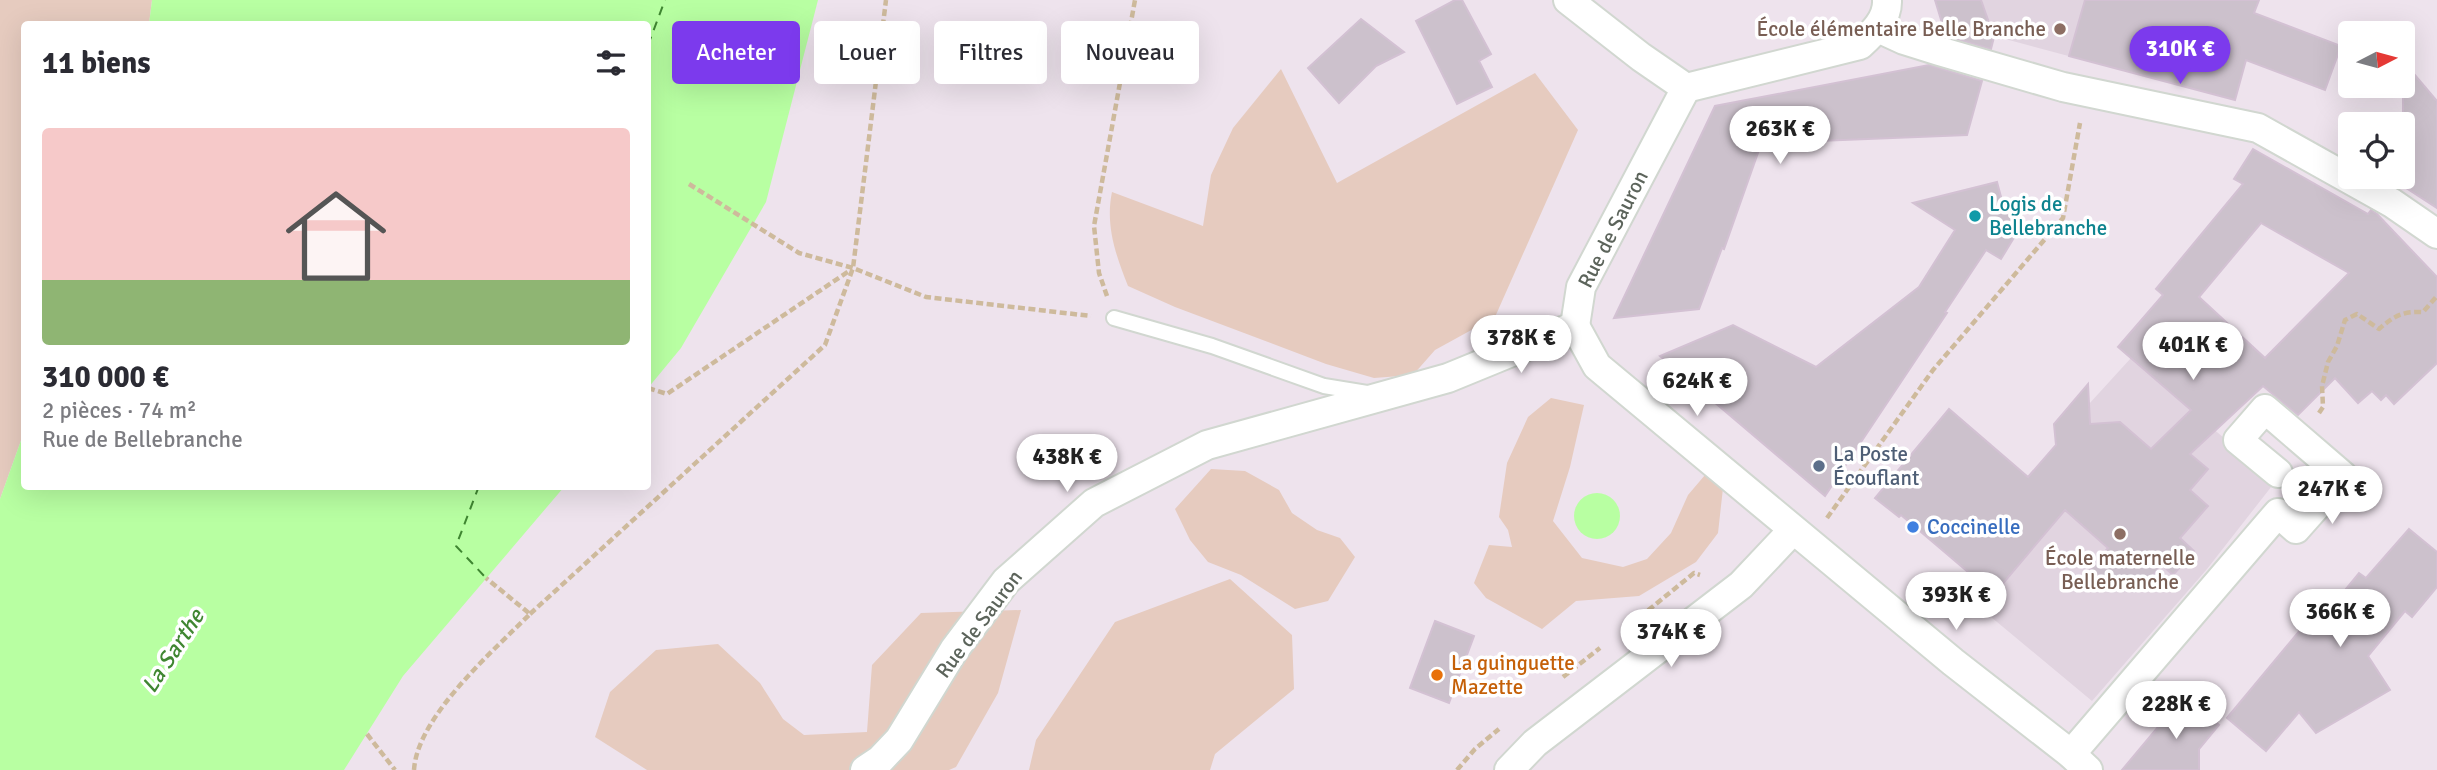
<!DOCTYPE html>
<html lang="fr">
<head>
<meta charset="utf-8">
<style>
	:root { --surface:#fff; --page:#f7f7f7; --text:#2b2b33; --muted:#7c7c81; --accent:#7c3aed }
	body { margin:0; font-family:Signika,sans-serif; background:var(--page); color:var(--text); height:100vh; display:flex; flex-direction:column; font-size:26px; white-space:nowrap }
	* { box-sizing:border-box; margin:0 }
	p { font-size:23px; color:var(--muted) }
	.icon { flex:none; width:38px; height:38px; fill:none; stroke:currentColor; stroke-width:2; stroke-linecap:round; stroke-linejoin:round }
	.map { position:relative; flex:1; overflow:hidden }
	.drawer { position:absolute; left:21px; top:21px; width:630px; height:469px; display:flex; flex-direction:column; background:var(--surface); border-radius:7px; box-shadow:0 7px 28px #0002 }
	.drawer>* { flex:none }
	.hud { position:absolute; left:672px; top:21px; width:665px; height:63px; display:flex; gap:14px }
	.needle { width:46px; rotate:84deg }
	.fabs { position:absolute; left:2338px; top:21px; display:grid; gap:14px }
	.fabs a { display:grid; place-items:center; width:77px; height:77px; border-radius:7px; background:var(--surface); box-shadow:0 7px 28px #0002; font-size:35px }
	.price { position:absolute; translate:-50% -60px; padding:0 16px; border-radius:24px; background:#fff; color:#222; font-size:23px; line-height:46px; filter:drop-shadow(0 2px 4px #0008) }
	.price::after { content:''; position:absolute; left:50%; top:42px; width:21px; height:16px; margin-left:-10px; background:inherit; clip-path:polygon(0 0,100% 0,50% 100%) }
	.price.current { background:var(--accent); color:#fff }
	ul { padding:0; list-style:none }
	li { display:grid; align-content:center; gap:14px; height:371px; padding:0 21px }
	li span { display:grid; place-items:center; height:217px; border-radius:7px; color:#555 }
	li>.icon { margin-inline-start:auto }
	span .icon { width:126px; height:126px; fill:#fffc; stroke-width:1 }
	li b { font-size:30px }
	h2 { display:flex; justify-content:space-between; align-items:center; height:84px; padding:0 21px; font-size:30px }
	.tag { padding:0 24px; border-radius:7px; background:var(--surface); box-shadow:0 7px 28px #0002; font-size:24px; line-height:63px }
	.tag.current { background:var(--accent); color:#fff }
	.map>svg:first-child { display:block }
</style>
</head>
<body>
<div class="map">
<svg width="2437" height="770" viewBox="0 0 2437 770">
	<rect width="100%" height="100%" fill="#eee3ed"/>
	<g fill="#e1d4e0">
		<path d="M1981,0h156l-20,69 -123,-33z"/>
		<path d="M2131,358l144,124 -68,87 -115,132 -107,-89 13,-16 -9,-7 39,-112 34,-39 -8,-6v-8l24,-28 11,8z"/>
	</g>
	<g fill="#e6cbbf">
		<path d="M0,0h152l-3,24h-125v408l-24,67z"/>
		<path d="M1281,69l56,114 198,-110 43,57 -83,187 -60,33 -22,25 -39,3 -48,-14 -151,-57 -47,-21c-12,-30 -23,-61 -16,-94l91,34 8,-51 22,-47z"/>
		<path d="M1551,398l33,7 -14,62 -17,54 29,37 41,9 24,-8 24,-26 17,-38 17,-20 18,13 -5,45 -22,29 -57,34 -63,5 -34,28 -56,-31 -12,-15 15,-38 23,2 -4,-17 -9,-13 8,-54 21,-46z"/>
		<path d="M1211,469l34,2 34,19 13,23 25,17 23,8 15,19 -27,44 -33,8 -54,-34 -33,-13 -18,-22 -15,-31z"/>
		<path d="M1230,579l62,56 2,54 -79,65 -5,16h-181l7,-30 79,-118z"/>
		<path d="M1021,610l-23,83 -42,74 -7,3h-302l-52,-33 15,-45 46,-42 62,-6 42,39 23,36 21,16 63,-3 5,-67 49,-52z"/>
	</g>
	<g fill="#b8ffa2">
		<path d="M152,0h666l-52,202 -85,146 -33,40v-364h-499z"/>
		<path d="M24,432v54l540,1 -161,189 -59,94h-344v-271z"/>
		<circle cx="1597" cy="516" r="23"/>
	</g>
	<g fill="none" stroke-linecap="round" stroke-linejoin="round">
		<g stroke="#3f8631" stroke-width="2" stroke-dasharray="9 7" stroke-linecap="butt">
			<path d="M648,45l17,-45"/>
			<path d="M479,486l-23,60 30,32"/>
		</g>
	</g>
	<g fill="#ccc1cc" stroke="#d3c1d3" stroke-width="2" fill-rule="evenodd">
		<path d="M1455,0h7l29,54 -12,7 13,26 -35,17 -41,-83z"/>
		<path d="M1935,0h46l13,37 -3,12 -45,-13z"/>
		<path d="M2085,0h174l-5,13 87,33 -16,44 -79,-30 -11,40 -166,-44z"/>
		<path d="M1361,19l43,33 -28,14 -37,37 -31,-35z"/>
		<path d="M2403,61l34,40v107l-34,-22z"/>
		<path d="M1929,65l53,16 -15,54 -174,7 -22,-26 -47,133 -2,-1 -23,61 -85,9 101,-212z"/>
		<path d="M2253,149l115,65 3,-4 6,4 60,63v86l-43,41 -8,-9 -5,5 -9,-9 -14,12 -23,-25 -37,37 -35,-29 -73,68 18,15 -18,21 18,16 -28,32 14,13 -21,24 -11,-10 -18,20 -31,3 -23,-19 18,-21 -43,-38 -71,84 -93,-79 -2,2 -24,-19 74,-89 79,68 28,-32 -2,-21 34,-40 2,40 30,-2 31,27 40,-39 -73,-63 45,-52 -7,-6 87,-105 -9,-5zM2261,223l88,50 -84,85 -66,-61z"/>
		<path d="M1997,182l7,26 20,13 -23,38 -15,-9 -41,62 2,1 -122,183 -165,-140 73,-31 83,42 103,-80 36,-57 -42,-27z"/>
		<path d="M2409,529l28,23v35l-25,30 -7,-6 -37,45 22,34 -74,43 -17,-21 -33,39 -39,-33 84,-101 7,6 41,-50 7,5z"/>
		<path d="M1435,621l39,15 -25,67 -39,-15z"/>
		<path d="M2184,696l35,29 -20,24v21h-77z"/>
	</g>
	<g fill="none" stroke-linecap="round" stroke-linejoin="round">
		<g stroke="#d1d7d0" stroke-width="18">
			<path id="service" d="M1114,318l98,28 112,40 43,7"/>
		</g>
		<g stroke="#d1d7d0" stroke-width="32">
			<g id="minor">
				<path d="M1568,0l73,57 45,31"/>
				<path d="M1878,28l26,12 35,11 124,36 195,41 134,75 45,31"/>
				<path d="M1686,88l174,-43c13,-12 28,-26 27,-45"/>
				<path d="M1575,326l22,40 356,296 118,92 17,16"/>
				<path d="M1575,326l6,-39 105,-199"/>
				<path d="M2071,754l207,-241 18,16 47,-53 -78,-67 -27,31 40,33"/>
				<path d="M865,770l15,-10 19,-20 55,-90 52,-69 88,-78 113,-58 241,-67 127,-52"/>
				<path d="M1509,770l26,-27 206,-158 52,-55"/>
			</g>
		</g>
		<g stroke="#ceba9c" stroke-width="4.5" stroke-dasharray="7 3.5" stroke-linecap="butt">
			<path d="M689,184l110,69 54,15 73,29 165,19"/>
			<path d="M1107,296l-8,-23 -5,-47 41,-226"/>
			<path d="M648,388l19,6 185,-125"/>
			<path d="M2319,413l4,-6 -1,-21 6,-24 9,-16 8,-26 12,-6 22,15c15,-13 24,-18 44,-17l14,-16"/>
			<path d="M1827,518l106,-148 130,-152 17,-95"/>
			<path d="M530,614l295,-269 28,-77 33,-268"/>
			<path d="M1640,617l54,-44 6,2"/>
			<path d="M1563,677l37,-29"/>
			<path d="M367,734l28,36"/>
			<path d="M414,770c3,-53 79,-119 116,-156l-44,-36"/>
			<path d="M1457,770l18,-21 24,-20"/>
		</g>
		<use href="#service" stroke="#fff" stroke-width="14"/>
		<use href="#minor" stroke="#fff" stroke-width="28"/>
	</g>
	<g fill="#8d6e63" stroke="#fff" stroke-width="2.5">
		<circle cx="2060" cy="29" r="7"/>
		<circle cx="2120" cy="534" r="7"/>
	</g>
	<circle fill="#0f9aa8" stroke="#fff" stroke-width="2.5" cx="1975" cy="216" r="7"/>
	<circle fill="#5c6f8a" stroke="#fff" stroke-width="2.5" cx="1819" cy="466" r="7"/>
	<circle fill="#3f7fe0" stroke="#fff" stroke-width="2.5" cx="1913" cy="527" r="7"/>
	<circle fill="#e8710a" stroke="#fff" stroke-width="2.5" cx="1437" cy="675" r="7"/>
	<g text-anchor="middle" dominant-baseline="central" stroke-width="7" stroke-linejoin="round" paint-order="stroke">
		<g font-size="21" fill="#785e54" stroke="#fff" text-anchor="end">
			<text x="2046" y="29">École élémentaire Belle Branche</text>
			<text x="2120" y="558" text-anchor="middle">École maternelle<tspan x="2120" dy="24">Bellebranche</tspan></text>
		</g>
		<g font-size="21" fill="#0d838f" stroke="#fff" text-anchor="start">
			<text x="1989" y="204">Logis de<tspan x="1989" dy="24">Bellebranche</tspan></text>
		</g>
		<g font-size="21" fill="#5c645b" stroke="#fff">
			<text transform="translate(1613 229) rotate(-63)">Rue de Sauron</text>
			<text transform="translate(979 624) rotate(-53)">Rue de Sauron</text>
		</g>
		<g font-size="21" fill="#4e5e75" stroke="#fff" text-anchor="start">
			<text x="1833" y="454">La Poste<tspan x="1833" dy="24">Écouflant</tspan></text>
		</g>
		<g font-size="21" fill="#366cbe" stroke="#fff" text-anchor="start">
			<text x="1927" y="527">Coccinelle</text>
		</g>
		<g font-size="21" fill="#c56008" stroke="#fff" text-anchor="start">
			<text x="1451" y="663">La guinguette<tspan x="1451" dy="24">Mazette</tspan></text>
		</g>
		<g font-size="23" font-style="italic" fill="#3f8631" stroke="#fff">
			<text transform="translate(173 651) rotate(-57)">La Sarthe</text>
		</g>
	</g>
</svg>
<div class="fabs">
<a><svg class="needle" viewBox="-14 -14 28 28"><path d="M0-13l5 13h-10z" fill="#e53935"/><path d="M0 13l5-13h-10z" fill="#7c7c81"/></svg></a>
<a><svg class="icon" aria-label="locate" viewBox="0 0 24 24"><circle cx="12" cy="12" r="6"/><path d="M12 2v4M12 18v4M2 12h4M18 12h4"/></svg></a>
</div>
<b class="price current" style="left:2180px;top:86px">310K €</b>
<b class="price" style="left:1780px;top:166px">263K €</b>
<b class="price" style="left:1521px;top:375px">378K €</b>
<b class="price" style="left:2193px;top:382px">401K €</b>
<b class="price" style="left:1697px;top:418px">624K €</b>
<b class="price" style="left:1067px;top:494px">438K €</b>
<b class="price" style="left:2332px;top:526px">247K €</b>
<b class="price" style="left:1956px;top:632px">393K €</b>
<b class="price" style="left:2340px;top:649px">366K €</b>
<b class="price" style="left:1671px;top:669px">374K €</b>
<b class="price" style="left:2176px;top:741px">228K €</b>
<div class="hud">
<a class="tag current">Acheter</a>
<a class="tag">Louer</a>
<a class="tag">Filtres</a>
<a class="tag">Nouveau</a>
</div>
<section class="drawer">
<h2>11 biens<svg class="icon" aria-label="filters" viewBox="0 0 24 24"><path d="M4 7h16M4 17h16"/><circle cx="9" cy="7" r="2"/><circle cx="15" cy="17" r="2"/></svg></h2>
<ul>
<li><span style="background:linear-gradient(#f6c9c9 70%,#8fb573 0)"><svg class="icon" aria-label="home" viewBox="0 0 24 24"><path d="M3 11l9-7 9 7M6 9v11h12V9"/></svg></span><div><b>310 000 €</b><p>2 pièces · 74 m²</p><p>Rue de Bellebranche</p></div></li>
</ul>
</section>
</div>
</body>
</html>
